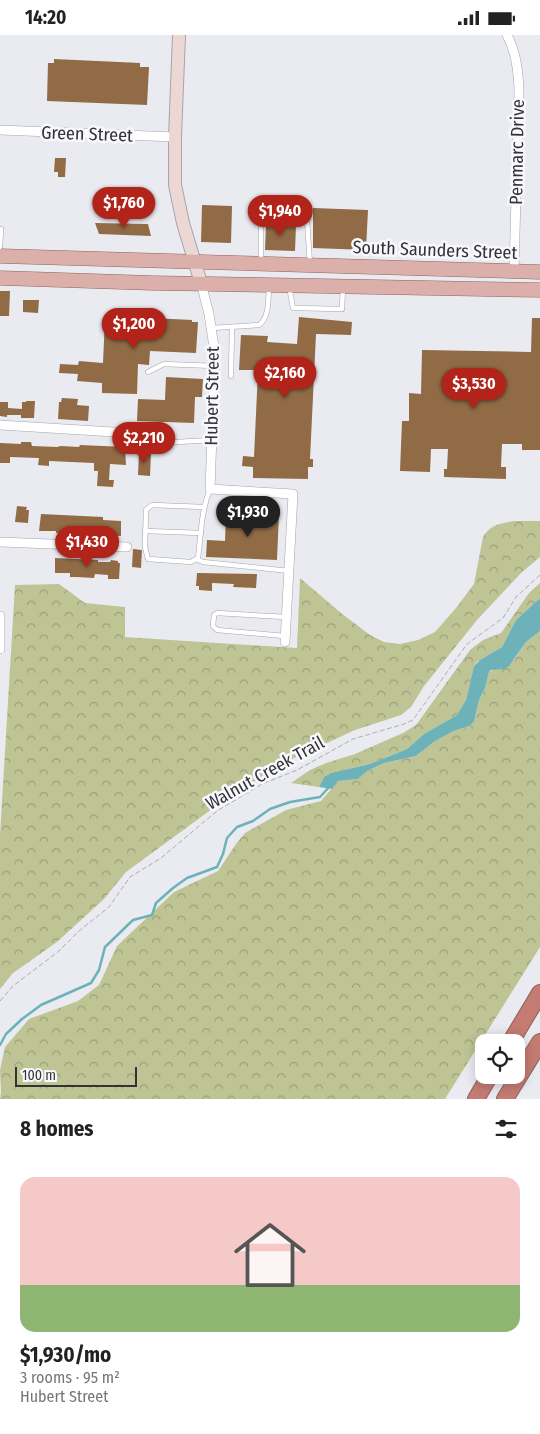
<!DOCTYPE html>
<html lang="en">
<head>
<meta charset="utf-8">
<style>
	:root { --surface:#fff; --page:#f2f2f2; --text:#222; --muted:#767676; --accent:#b2231a }
	body { margin:0; font-family:"Fira Sans Condensed",sans-serif; background:var(--page); color:var(--text); height:100vh; display:flex; flex-direction:column; font-size:19px; white-space:nowrap }
	* { box-sizing:border-box; margin:0 }
	p { font-size:16px; color:var(--muted) }
	.icon { flex:none; width:28px; height:28px; fill:none; stroke:currentColor; stroke-width:2; stroke-linecap:round; stroke-linejoin:round }
	.map { position:relative; height:1064px; overflow:hidden }
	.details { display:flex; flex-direction:column; background:var(--surface); flex:1 }
	.details>* { flex:none }
	.buttons { position:absolute; left:475px; top:999px; display:grid; gap:10px }
	.buttons a { display:grid; place-items:center; width:50px; height:50px; border-radius:10px; background:var(--surface); box-shadow:0 2px 12px #0003; font-size:25px }
	.scale { position:absolute; left:15px; bottom:12px; width:122px; box-sizing:border-box; padding-left:5px; border:2px solid #333335; border-top:0; font-size:14px; line-height:18px; white-space:nowrap; color:#333335; -webkit-text-stroke:4px #f8f8ff; paint-order:stroke }
	.price { position:absolute; translate:-50% -42px; padding:0 11px; border-radius:18px; background:var(--accent); color:#fff; font-size:16px; line-height:32px; filter:drop-shadow(0 1px 2px #0008) }
	.price::after { content:''; position:absolute; left:50%; top:30px; width:15px; height:11px; margin-left:-8px; background:inherit; clip-path:polygon(0 0,100% 0,50% 100%) }
	.price.current { background:#222; color:#fff }
	ul { padding:0; list-style:none }
	li { display:grid; align-content:center; gap:10px; height:265px; padding:0 20px }
	li span { display:grid; place-items:center; height:155px; border-radius:15px; color:#555 }
	li>.icon { margin-inline-start:auto }
	span .icon { width:90px; height:90px; fill:#fffc; stroke-width:1 }
	li b { font-size:21px }
	h2 { display:flex; justify-content:space-between; align-items:center; height:60px; padding:0 20px; font-size:21px }
	.status { display:flex; justify-content:space-between; align-items:center; height:35px; padding:0 25px; background:var(--surface); direction:ltr }
	.status svg { height:14px; fill:currentColor }
	.map>svg:first-child { display:block }
</style>
</head>
<body>
<div class="status"><b>14:20</b><svg viewBox="0 0 49 12"><path d="M0 12V9h3v3zM5 12V6h3v6zM10 12V3h3v9zM15 12V0h3v12zM26 1h20v11H26zM47 4h2v5h-2z"/></svg></div>
<div class="map">
<svg width="540" height="1064" viewBox="0 0 540 1064">
	<defs>
		<pattern id="forest-crowns" width="20" height="18" patternUnits="userSpaceOnUse" patternTransform="scale(1.25)"><rect width="20" height="18" fill="#bfc495"/><path d="M2 6a3 3 0 1 1 6 0M12 15a3 3 0 1 1 6 0" fill="none" stroke="#9ca07a"/></pattern>
	</defs>
	<rect width="100%" height="100%" fill="#eaebf1"/>
	<g fill="url(#forest-crowns)">
		<path d="M514,486h26v36l-19,16 -44,47 -53,66 -13,21 -10,8 -46,15 -63,29 -61,36 -105,77 -22,27 -47,43 -44,31 -13,16v-154l15,-250 44,-1 26,19 40,4v30l172,11 3,-70 41,35 29,22 14,7 16,2 18,-4 17,-8 21,-24 18,-24 9,-47c6,-12 19,-14 31,-16z"/>
		<path d="M540,548v15l-24,22 -14,27 -25,15 -3,4 -8,34 -9,15 -33,19 -17,15 -37,15 -39,9 -7,4 -5,10 -28,-4 19,-13 16,-7 29,-9 48,-21 13,-8 54,-75 13,-10 18,-7 28,-40z"/>
		<path d="M540,596v316l-95,152h-445l1,-7 -1,-22 5,-23 24,-28 49,-18 21,-16 18,-39 57,-54 44,-21 18,-27 9,-11 41,-23 35,-9 17,-20 20,-2 9,-8 17,-8 32,-7 19,-15 19,-10 15,-5 5,-4 5,-22 6,-12 4,-16 25,-12 12,-18z"/>
	</g>
	<path fill="#6db1b9" d="M540,563v33l-14,11 -17,24 -5,3 -13,1 -2,2 -4,16 -6,12 -5,22 -5,4 -15,5 -19,10 -19,15 -32,7 -17,8 -9,8 -20,2 -6,8 -13,-2 5,-10 7,-4 39,-9 37,-15 17,-15 33,-19 9,-15 8,-34 6,-6 22,-13 14,-27z"/>
	<g fill="none" stroke-linecap="round" stroke-linejoin="round">
		<path stroke="#6db1b9" stroke-width="2.5" d="M0,1010l6,-11 16,-15 19,-14 50,-22 8,-13 6,-23 28,-27 19,-5 4,-12 17,-15 14,-10 30,-11 6,-13 4,-16 10,-11 16,-6 17,-12 20,-7 30,-5 10,-11"/>
	</g>
	<g fill="#906b46">
		<path d="M54,24l86,4v4h9l-2,38 -100,-4 1,-38h6z"/>
		<path d="M55,123h11l-1,19h-7v-5h-4z"/>
		<path d="M202,170l30,1 -1,37 -30,-1z"/>
		<path d="M313,173l55,2 -2,40 -53,-2z"/>
		<path d="M95,188l53,1 3,12 -52,-2z"/>
		<path d="M266,189l30,1 -1,26 -30,-1z"/>
		<path d="M0,256h10l-1,25h-9z"/>
		<path d="M23,265h16l-1,13 -15,-1z"/>
		<path d="M111,281l81,4v2h6l-2,31 -46,-2 -1,14 -11,-1 -1,30 -35,-1v-10l-25,-2 1,-7 -19,-1 1,-9 18,1 1,-4 24,2 2,-45h6z"/>
		<path d="M299,282l53,5 -1,13 -35,-1 -6,125h3v8h-5v12l-55,-1v-11l-11,-1 1,-10 11,1 4,-87h-19l2,-35 27,1 -1,6 30,2z"/>
		<path d="M532,283h8v132h-18v-6h-20l-1,23h5v12l-62,-2v-8h3l1,-20h-17l-1,23 -30,-1 2,-50h7v-28l12,1 1,-44 109,2z"/>
		<path d="M166,342l37,2 -1,18h-7l-1,26 -57,-2 1,-22 27,1z"/>
		<path d="M62,363l16,1 -1,6 12,1 -1,15 -30,-2 1,-17h2z"/>
		<path d="M26,366h9l-1,17h-13v-3h-14v2l-7,-1v-14h8v6l14,1v-7h4z"/>
		<path d="M21,407h10l1,4 25,1 4,-1 18,1 1,-2 45,2 1,18 -16,-1 -1,16h5l-1,7 -16,-1 1,-15h-4v-8l-45,-2v5l-11,-1 1,-7 -29,-1v6h-10v-20l21,1z"/>
		<path d="M139,417l12,1 -1,23 -12,-1z"/>
		<path d="M17,471l10,1 -1,3h3l-1,13 -13,-1z"/>
		<path d="M226,478l53,1 -2,46 -71,-3 1,-17 18,1z"/>
		<path d="M41,479l62,3v3l18,1v15l-46,-2v-2l-19,1v-2h-17z"/>
		<path d="M133,514l9,1 -1,18 -9,-1z"/>
		<path d="M55,523l43,2v2h12l1,-2 7,1v2h2l-1,16h-11v-4l-13,-1 -1,4 -17,-1h-7v-4h-15z"/>
		<path d="M197,538l60,1 -1,14 -23,-1 1,-3 -22,-1v8l-13,-1v-4h-3z"/>
	</g>
	<g fill="none" stroke-linecap="round" stroke-linejoin="round">
		<g stroke="#a5a5ab" stroke-width="5.5">
			<g id="lane">
				<path d="M0,212l1,-18"/>
				<path d="M261,228v-39l3,-7 19,-5h15l9,8 3,44"/>
				<path d="M289,251l4,22 49,1 1,-21"/>
				<path d="M212,293l47,-3c11,-8 9,-27 10,-39"/>
				<path d="M148,337l16,-8 51,2"/>
				<path d="M231,341l1,-49"/>
				<path d="M159,408l53,-3"/>
				<path d="M204,472l-52,-2 -6,5 -1,37 3,12 43,3 7,-4c3,-23 3,-47 12,-69"/>
				<path d="M145,496l56,2"/>
				<path d="M196,524l7,3 86,9"/>
				<path d="M285,601l-68,-6 -4,-4 1,-11 3,-2 69,4"/>
			</g>
		</g>
		<g stroke="#a5a5ab" stroke-width="10">
			<g id="street">
				<path d="M507,0c9,17 11,35 12,54l-5,182"/>
				<path d="M0,95l175,7"/>
				<path d="M201,248l8,31 6,40 -5,135 83,5 -8,148"/>
				<path d="M0,390l130,8"/>
				<path d="M0,507l127,5"/>
				<path d="M0,581v33"/>
			</g>
		</g>
		<g stroke="#a5a5ab" stroke-width="14">
			<path id="secondary" d="M179,0l-4,102v48l8,38 18,60"/>
		</g>
		<g stroke="#91625d" stroke-width="15">
			<g id="primary">
				<path d="M0,221l540,16"/>
				<path d="M0,243l153,5 387,7"/>
			</g>
		</g>
		<g stroke="#91625d" stroke-width="18">
			<g id="highway">
				<path d="M510,1008l30,-50"/>
				<path d="M476,1064l14,-24"/>
				<path d="M505,1064l35,-57"/>
			</g>
		</g>
		<path stroke="#acacb1" stroke-width="1" stroke-dasharray="5 2.5" stroke-linecap="butt" d="M0,966l13,-15 46,-35 20,-20 30,-24 21,-30 31,-19 56,-47 45,-27 35,-14 56,-31 51,-15 9,-4 54,-76 36,-26 13,-21 24,-22"/>
		<use href="#lane" stroke="#fff" stroke-width="4.5"/>
		<use href="#street" stroke="#fff" stroke-width="9"/>
		<use href="#secondary" stroke="#edd7d5" stroke-width="12"/>
		<use href="#primary" stroke="#dbb0aa" stroke-width="14"/>
		<use href="#highway" stroke="#c37b72" stroke-width="16"/>
	</g>
	<g text-anchor="middle" dominant-baseline="central" stroke-width="5" stroke-linejoin="round" paint-order="stroke">
		<g font-size="18" fill="#333335" stroke="#f8f8ff">
			<text transform="translate(87 99) rotate(2)">Green Street</text>
			<text transform="translate(517 117) rotate(-89)">Penmarc Drive</text>
			<text transform="translate(435 215) rotate(2)">South Saunders Street</text>
			<text transform="translate(212 361) rotate(-89)">Hubert Street</text>
			<text transform="translate(265 738) rotate(-29)">Walnut Creek Trail</text>
		</g>
	</g>
</svg>
<div class="buttons">
<a><svg class="icon" aria-label="locate" viewBox="0 0 24 24"><circle cx="12" cy="12" r="6"/><path d="M12 2v4M12 18v4M2 12h4M18 12h4"/></svg></a>
</div>
<div class="scale">100 m</div>
<b class="price" style="left:124px;top:194px">$1,760</b>
<b class="price" style="left:280px;top:202px">$1,940</b>
<b class="price" style="left:134px;top:315px">$1,200</b>
<b class="price" style="left:285px;top:364px">$2,160</b>
<b class="price" style="left:474px;top:375px">$3,530</b>
<b class="price" style="left:144px;top:429px">$2,210</b>
<b class="price current" style="left:248px;top:503px">$1,930</b>
<b class="price" style="left:87px;top:533px">$1,430</b>
</div>
<section class="details">
<h2>8 homes<svg class="icon" aria-label="filters" viewBox="0 0 24 24"><path d="M4 7h16M4 17h16"/><circle cx="9" cy="7" r="2"/><circle cx="15" cy="17" r="2"/></svg></h2>
<ul>
<li><span style="background:linear-gradient(#f6c9c9 70%,#8fb573 0)"><svg class="icon" aria-label="home" viewBox="0 0 24 24"><path d="M3 11l9-7 9 7M6 9v11h12V9"/></svg></span><div><b>$1,930/mo</b><p>3 rooms · 95 m²</p><p>Hubert Street</p></div></li>
</ul>
</section>
</body>
</html>
